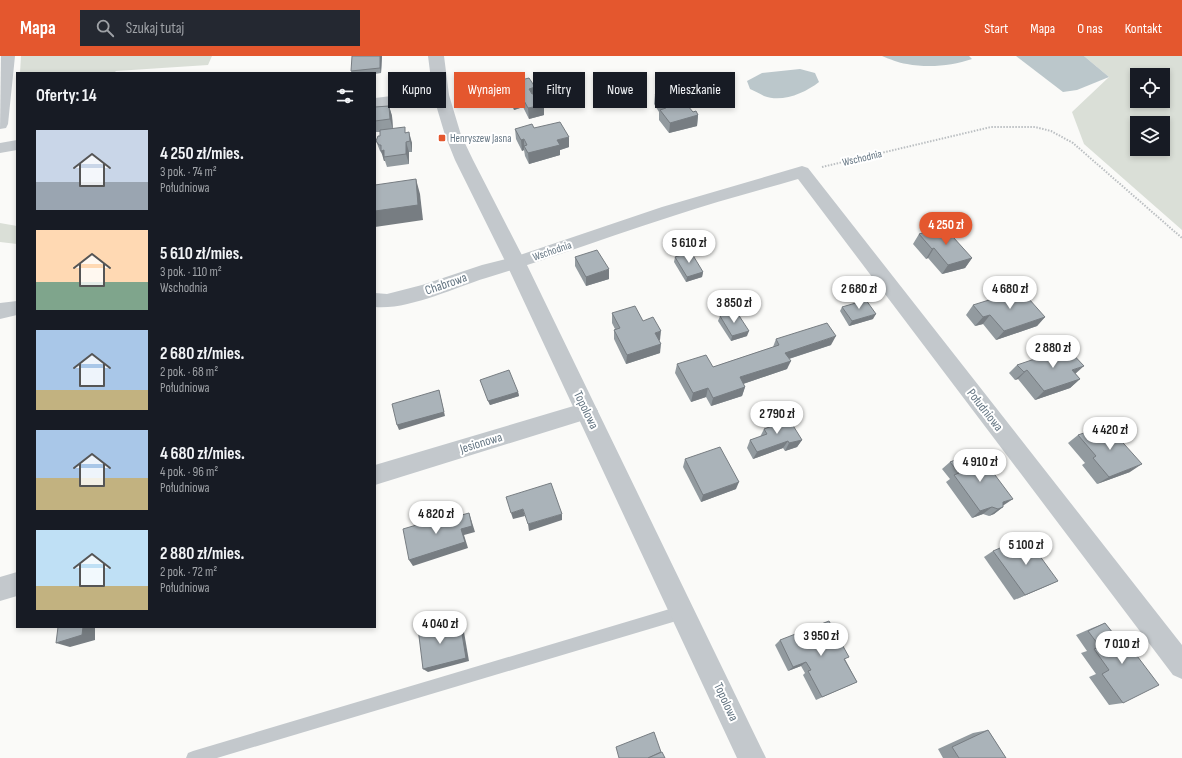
<!DOCTYPE html>
<html lang="pl">
<head>
<meta charset="utf-8">
<style>
	:root { --surface:#171b24; --page:#242831; --text:#f1f3f6; --muted:#9ea1a6; --accent:#e4572e }
	body { margin:0; font-family:"Sofia Sans Condensed",sans-serif; background:var(--page); color:var(--text); height:100vh; display:flex; flex-direction:column; font-size:15px; white-space:nowrap }
	* { box-sizing:border-box; margin:0 }
	p { font-size:13px; color:var(--muted) }
	.icon { flex:none; width:22px; height:22px; fill:none; stroke:currentColor; stroke-width:2; stroke-linecap:round; stroke-linejoin:round }
	.map { position:relative; flex:1; overflow:hidden }
	.drawer { position:absolute; left:16px; top:16px; width:360px; height:556px; display:flex; flex-direction:column; background:var(--surface); border-radius:0px; box-shadow:0 2px 6px #0003 }
	.drawer>* { flex:none }
	.top-card { position:absolute; left:388px; top:16px; width:380px; height:36px; display:flex; gap:8px }
	.buttons { position:absolute; left:1130px; top:12px; display:grid; gap:8px }
	.buttons a { display:grid; place-items:center; width:40px; height:40px; border-radius:0px; background:var(--surface); box-shadow:0 2px 6px #0003; font-size:20px }
	.price { position:absolute; translate:-50% -34px; padding:0 9px; border-radius:14px; background:#fff; color:#222; font-size:13px; line-height:26px; filter:drop-shadow(0 1px 2px #0008) }
	.price::after { content:''; position:absolute; left:50%; top:24px; width:12px; height:9px; margin-left:-6px; background:inherit; clip-path:polygon(0 0,100% 0,50% 100%) }
	.price.active { background:var(--accent); color:#fff }
	ul { padding:0; list-style:none }
	li { display:flex; align-items:center; gap:12px; height:100px; padding:0 20px }
	li span { display:grid; place-items:center; flex:none; width:112px; height:80px; border-radius:0px; color:#555 }
	li>.icon { margin-inline-start:auto }
	span .icon { width:48px; height:48px; fill:#fffc; stroke-width:1 }
	li b { font-size:17px }
	h2 { display:flex; justify-content:space-between; align-items:center; height:48px; padding:0 20px; font-size:17px }
	.pill { padding:0 14px; border-radius:0px; background:var(--surface); box-shadow:0 2px 6px #0003; font-size:14px; line-height:36px }
	.pill.active { background:var(--accent); color:#fff }
	header { display:flex; align-items:center; gap:24px; box-sizing:border-box; height:56px; padding:0 20px; background:var(--accent); color:#fff }
	header strong { font-size:19px }
	nav { display:flex; gap:22px; margin-inline-start:auto; font-size:14px }
	.search { width:280px; height:36px; background:var(--page); display:flex; align-items:center; gap:10px; box-sizing:border-box; padding:0 14px; border-radius:0px; color:var(--muted); font-size:15px }
	.map>svg:first-child { display:block }
</style>
</head>
<body>
<header>
<strong>Mapa</strong>
<div class="search"><svg class="icon" aria-label="search" viewBox="0 0 24 24"><circle cx="10" cy="10" r="6"/><path d="M15 15l6 6"/></svg>Szukaj tutaj</div>
<nav><a>Start</a><a>Mapa</a><a>O nas</a><a>Kontakt</a></nav>
</header>
<div class="map">
<svg width="1182" height="702" viewBox="0 0 1182 702">
	<rect width="100%" height="100%" fill="#fafaf8"/>
	<g fill="#dadfd7" fill-rule="evenodd">
		<path d="M21,0h191l-4,9 -92,6 -2,2h-94z"/>
		<path d="M1084,0h98v174l-98,-86 -12,-32 37,-35zM1137,19h26v26h-26zM1137,67h26v26h-26z"/>
		<path d="M0,167l17,3v18l-17,-2z"/>
	</g>
	<g fill="#bbc7cb">
		<path d="M882,0h87l3,3c-20,7 -44,9 -65,5 -9,-1 -17,-5 -25,-8z"/>
		<path d="M1016,0h68l25,21 -32,13 -14,2z"/>
		<path d="M800,13l15,4 4,9c-14,11 -37,21 -55,14 -4,-2 -9,-5 -14,-7l-3,-8 15,-8z"/>
	</g>
	<g fill="none" stroke-linecap="round" stroke-linejoin="round">
		<path stroke="#bbbfc2" stroke-width="2" stroke-dasharray="1.5 1.5" stroke-linecap="butt" d="M822,111l169,-40h44l16,4 22,12 109,95"/>
		<path fill="#c3c8cc" fill-rule="evenodd" d="M683,549l5,2 2,5 -2,5 -5,2 -466,139h-31l2,-5 5,-2z"/>
		<g fill="#c3c8cc" fill-rule="evenodd">
			<path d="M1,0h14l-7,68 -2,4 -6,1z"/>
			<path d="M441,34l5,2 3,3 -3,3 -71,10v-10z"/>
			<path d="M17,84v10l-17,3v-10z"/>
			<path d="M802,110l6,2 374,477v34l-9,-4 -375,-496c-41,12 -84,23 -125,37 -63,20 -124,43 -187,62 -33,10 -77,32 -111,29v-14l12,1 35,-9 60,-20 32,-8 148,-50z"/>
			<path d="M17,245v14l-17,4v-16z"/>
			<path d="M587,346l7,3 4,6 -4,6 -219,68v-20z"/>
			<path d="M17,516v24l-17,5v-24z"/>
		</g>
		<path fill="#c3c8cc" fill-rule="evenodd" d="M428,0h16l5,39 12,40 12,25 53,103 240,495h-29l-231,-495 -51,-103 -10,-25 -12,-40z"/>
	</g>
	<g fill="#929a9f">
		<path d="M382,0l-1,17 -6,1v-1h-23l-1,-2z"/>
		<path d="M505,28l30,3v6l9,22 -15,4 -6,-12 -9,3 -3,-6 -4,1 -2,-4 -1,-10 2,-1z"/>
		<path d="M655,38l35,15 3,3 5,3 -1,11 -28,7 -10,-13v-8l-5,-8z"/>
		<path d="M389,50l3,10 1,13 14,4 5,10v9h-3v12l-22,3 -2,-6h-1l-1,-6 -3,-4 -4,-10 4,-5v-4h-5v-25z"/>
		<path d="M534,72l35,19 -9,3v5l-31,9 -4,-8 -1,-6 -2,1 -6,-12 -1,-10z"/>
		<path d="M919,178l53,24 -7,10 -23,6 -14,-16 -2,1 -13,-15z"/>
		<path d="M575,201l34,22 -23,7 -11,-20z"/>
		<path d="M675,201l28,15 -1,5 -16,5 -12,-20z"/>
		<path d="M973,249l72,12 -8,9 -41,14 -13,-16 -8,2 -9,-11z"/>
		<path d="M842,251l31,12 -24,7 -9,-15z"/>
		<path d="M612,257l31,8 17,19 -1,1 1,12 -34,11 -12,-25v-9l1,-1 -3,-6z"/>
		<path d="M720,260l27,20 -16,5 -13,-20z"/>
		<path d="M776,283l55,6 -42,14 -2,10 -44,15 2,3 -3,9 -31,10 -5,-9 -15,5 -16,-29 2,-9 36,3 60,-20z"/>
		<path d="M1017,309l58,8 5,6 -10,9 -35,12 -17,-21 -3,1 -6,-7z"/>
		<path d="M480,324l38,12 1,4 -29,9z"/>
		<path d="M778,362l24,22 -5,7 -12,4 -2,-3 -30,11 -6,-11 3,-8 10,-3 4,-8 10,-4z"/>
		<path d="M1078,379l52,37 -33,12 -15,-19 3,-2 -17,-20z"/>
		<path d="M685,403l51,30 -35,13 -18,-35z"/>
		<path d="M950,406l53,44v1l-9,7 -5,2 -6,-2 -11,4 -26,-36 4,-3 -8,-10z"/>
		<path d="M993,495l65,30 -44,19 -30,-43z"/>
		<path d="M1105,567l11,15 6,-2 1,67 -14,2 -20,-28 7,-3 -15,-21 6,-2 -11,-16 16,-7z"/>
		<path d="M780,584l65,19 12,23 -41,18 -13,-25 2,-2 -4,-7 -13,5 -13,-26z"/>
		<path d="M988,674l18,28h-63l-5,-9 35,-16z"/>
	</g>
	<g fill="#777d82">
		<path d="M380,0h2l-1,17 -1,-5z"/>
		<path d="M535,31v11l-6,-9z"/>
		<path d="M506,38h4l1,10 -4,1z"/>
		<path d="M522,41l1,10 -9,3 -1,-11z"/>
		<path d="M544,49v10l-15,4 -1,-11z"/>
		<path d="M389,50l3,10 1,14 -3,-11z"/>
		<path d="M698,59l-1,11 -28,7 1,-10z"/>
		<path d="M409,76l3,11v9l-2,-11z"/>
		<path d="M569,81v10l-9,3v5l-31,9 -1,-11 29,-13z"/>
		<path d="M524,83v11l-2,1 -1,-11z"/>
		<path d="M406,86l3,10v12l-3,-10z"/>
		<path d="M384,94v7l1,4h-1l-3,-10z"/>
		<path d="M416,123l4,15 3,26 -48,7v-16z"/>
		<path d="M934,192l-6,10 -2,1 6,-10z"/>
		<path d="M972,202l-7,10 -23,6 6,-9z"/>
		<path d="M609,213v10l-23,7v-9z"/>
		<path d="M703,216l-1,5 -16,5 1,-5z"/>
		<path d="M876,258l-3,5 -24,7 3,-5z"/>
		<path d="M990,259l-7,9 -8,2 8,-9z"/>
		<path d="M1045,261l-8,9 -41,14 8,-9z"/>
		<path d="M661,275l-1,9 -6,2 1,-9z"/>
		<path d="M749,275l-2,5 -16,5 1,-5z"/>
		<path d="M836,280l-5,9 -49,16 3,-8z"/>
		<path d="M661,288l-1,9 -34,11 1,-9z"/>
		<path d="M791,305l-4,8 -50,17 3,-9z"/>
		<path d="M1084,310l-10,9 -2,-5z"/>
		<path d="M1027,314l-9,9 -3,1 9,-8z"/>
		<path d="M1080,323l-10,9 -35,12 9,-9z"/>
		<path d="M745,331l-3,9 -31,10 2,-8z"/>
		<path d="M708,332l-2,9 -15,5 2,-9z"/>
		<path d="M439,334l6,26 -46,14 -2,-5z"/>
		<path d="M518,336l1,4 -29,9 -2,-4z"/>
		<path d="M802,384l-5,7 -12,4 4,-8z"/>
		<path d="M788,385l-5,7 -30,11 4,-7z"/>
		<path d="M1142,408l-12,8 -33,12 12,-7z"/>
		<path d="M739,426l-3,7 -35,13 2,-7z"/>
		<path d="M1013,443l-9,6 -8,3 7,-6z"/>
		<path d="M992,451l-9,7 -11,4 8,-7z"/>
		<path d="M1003,451l-9,7 -5,2 9,-7z"/>
		<path d="M523,453l2,7 -12,3 -2,-6z"/>
		<path d="M469,457l2,6 4,13 -11,3 4,13 -55,18 -4,-6 52,-31z"/>
		<path d="M562,458v6l-33,11 -1,-7z"/>
		<path d="M1058,525l-11,5 -33,14 11,-5z"/>
		<path d="M445,565l3,4 2,11 -3,-4z"/>
		<path d="M83,571h12v13l-25,7 -14,-4z"/>
		<path d="M461,572l3,4 5,29 -41,11 -5,-3z"/>
		<path d="M806,606l-5,4 -13,5 5,-4z"/>
	</g>
	<g fill="#aab3b9" stroke="#777d82">
		<path d="M352,0h28v12l-29,3z"/>
		<path d="M529,22l6,9 -6,2 3,5 5,-1 7,12 -16,3 -6,-11 -9,2 -3,-5h-4l-2,-3 4,-1 -3,-6z"/>
		<path d="M671,34l11,14 6,-2 3,4h-3l5,6 3,-1 2,4 -28,8 -10,-13 6,-2 -11,-14z"/>
		<path d="M389,50l1,13 -15,2v-14z"/>
		<path d="M560,66l9,15 -12,3 3,5 -32,8 -4,-7 3,-1 -3,-6 -3,1 -6,-11 17,-5 2,4z"/>
		<path d="M405,71v6l4,-1 1,9 -4,1v12l-22,3v-7l-3,1v-6h-2l-3,-4 2,-5h2v-6z"/>
		<path d="M416,123l2,26 -43,6v-26z"/>
		<path d="M944,171l28,31 -24,7 -14,-17 -2,1 -13,-15z"/>
		<path d="M597,194l12,19 -23,8 -11,-20z"/>
		<path d="M691,196l12,20 -16,5 -12,-20z"/>
		<path d="M1021,234l24,27 -41,14 -14,-16 -7,2 -10,-12z"/>
		<path d="M866,244l10,14 -24,7 -10,-14z"/>
		<path d="M635,250l8,15 10,-4 8,14 -6,2 6,11 -34,11 -13,-25 6,-2 -8,-15z"/>
		<path d="M736,255l13,20 -17,5 -12,-20z"/>
		<path d="M827,267l9,13 -51,17 6,8 -51,16 5,10 -32,11 -5,-10 -15,5 -16,-29 29,-9 7,12 66,-22 -3,-6z"/>
		<path d="M1067,292l17,18 -12,4 8,9 -36,12 -17,-21 -3,2 -7,-7z"/>
		<path d="M509,314l9,22 -30,9 -8,-21z"/>
		<path d="M439,334l5,22 -47,13 -5,-21z"/>
		<path d="M786,360l3,3 13,21 -13,3 -1,-2 -31,11 -7,-12 17,-6 -3,-5 11,-4 3,-7z"/>
		<path d="M1104,370l9,10 3,-1 26,29 -33,13 -16,-19 3,-2 -18,-21z"/>
		<path d="M720,391l19,35 -36,13 -18,-36z"/>
		<path d="M973,397l9,12 4,-2 27,36 -10,3v5l-5,2 -6,-2 -12,4 -26,-36 5,-2 -9,-11z"/>
		<path d="M551,427l11,31 -34,10 -5,-15 -12,4 -5,-16z"/>
		<path d="M457,457l1,3 11,-3 3,13 -11,3 4,13 -56,18 -6,-31z"/>
		<path d="M1026,481l32,44 -33,14 -32,-44z"/>
		<path d="M445,565l2,11 14,-4 5,30 -43,11 -5,-41z"/>
		<path d="M829,565l20,36 -5,2 13,23 -35,15 -14,-26 3,-1 -5,-8 -13,5 -13,-27z"/>
		<path d="M1105,567l12,15 5,-2 37,49 -36,18 -21,-29 7,-4 -15,-21 6,-2 -12,-16z"/>
		<path d="M58,571h25l-1,8 -26,8z"/>
		<path d="M988,674l18,28h-47l-7,-11z"/>
		<path d="M654,676l7,20 -13,6h-29l-3,-11z"/>
		<path d="M662,696l3,6h-17z"/>
	</g>
	<rect fill="#e4572e" stroke="#fff" stroke-width="1.5" x="438" y="78" width="8" height="8" rx="2"/>
	<g text-anchor="middle" dominant-baseline="central" stroke-width="4" stroke-linejoin="round" paint-order="stroke">
		<g font-size="11" fill="#657683" stroke="#fff" text-anchor="start">
			<text x="450" y="82">Henryszew Jasna</text>
		</g>
		<g font-size="11" fill="#657683" stroke="#fff">
			<text transform="translate(862 102) rotate(-13)">Wschodnia</text>
			<text transform="translate(552 195) rotate(-19)">Wschodnia</text>
		</g>
		<g font-size="13" fill="#657683" stroke="#fff">
			<text transform="translate(446 228) rotate(-19)">Chabrowa</text>
			<text transform="translate(586 354) rotate(64)">Topolowa</text>
			<text transform="translate(985 354) rotate(52)">Południowa</text>
			<text transform="translate(481 387) rotate(-17)">Jesionowa</text>
			<text transform="translate(726 646) rotate(65)">Topolowa</text>
		</g>
	</g>
</svg>
<div class="buttons">
<a><svg class="icon" aria-label="locate" viewBox="0 0 24 24"><circle cx="12" cy="12" r="6"/><path d="M12 2v4M12 18v4M2 12h4M18 12h4"/></svg></a>
<a><svg class="icon" aria-label="layers" viewBox="0 0 24 24"><path d="M12 4l9 5-9 5-9-5zM3 14l9 5 9-5"/></svg></a>
</div>
<b class="price active" style="left:946px;top:190px">4 250 zł</b>
<b class="price" style="left:689px;top:208px">5 610 zł</b>
<b class="price" style="left:859px;top:254px">2 680 zł</b>
<b class="price" style="left:1010px;top:254px">4 680 zł</b>
<b class="price" style="left:734px;top:268px">3 850 zł</b>
<b class="price" style="left:1053px;top:313px">2 880 zł</b>
<b class="price" style="left:777px;top:379px">2 790 zł</b>
<b class="price" style="left:1110px;top:395px">4 420 zł</b>
<b class="price" style="left:980px;top:427px">4 910 zł</b>
<b class="price" style="left:436px;top:479px">4 820 zł</b>
<b class="price" style="left:1026px;top:510px">5 100 zł</b>
<b class="price" style="left:440px;top:589px">4 040 zł</b>
<b class="price" style="left:821px;top:601px">3 950 zł</b>
<b class="price" style="left:1122px;top:609px">7 010 zł</b>
<div class="top-card">
<a class="pill">Kupno</a>
<a class="pill active">Wynajem</a>
<a class="pill">Filtry</a>
<a class="pill">Nowe</a>
<a class="pill">Mieszkanie</a>
</div>
<section class="drawer">
<h2>Oferty: 14<svg class="icon" aria-label="filters" viewBox="0 0 24 24"><path d="M4 7h16M4 17h16"/><circle cx="9" cy="7" r="2"/><circle cx="15" cy="17" r="2"/></svg></h2>
<ul>
<li><span style="background:linear-gradient(#c9d6e8 65%,#9aa5b1 0)"><svg class="icon" aria-label="home" viewBox="0 0 24 24"><path d="M3 11l9-7 9 7M6 9v11h12V9"/></svg></span><div><b>4 250 zł/mies.</b><p>3 pok. · 74 m²</p><p>Południowa</p></div></li>
<li><span style="background:linear-gradient(#ffd9b3 65%,#7fa58c 0)"><svg class="icon" aria-label="home" viewBox="0 0 24 24"><path d="M3 11l9-7 9 7M6 9v11h12V9"/></svg></span><div><b>5 610 zł/mies.</b><p>3 pok. · 110 m²</p><p>Wschodnia</p></div></li>
<li><span style="background:linear-gradient(#a9c7e8 75%,#c2b280 0)"><svg class="icon" aria-label="home" viewBox="0 0 24 24"><path d="M3 11l9-7 9 7M6 9v11h12V9"/></svg></span><div><b>2 680 zł/mies.</b><p>2 pok. · 68 m²</p><p>Południowa</p></div></li>
<li><span style="background:linear-gradient(#a9c7e8 60%,#c2b280 0)"><svg class="icon" aria-label="home" viewBox="0 0 24 24"><path d="M3 11l9-7 9 7M6 9v11h12V9"/></svg></span><div><b>4 680 zł/mies.</b><p>4 pok. · 96 m²</p><p>Południowa</p></div></li>
<li><span style="background:linear-gradient(#bfe0f5 70%,#c2b280 0)"><svg class="icon" aria-label="home" viewBox="0 0 24 24"><path d="M3 11l9-7 9 7M6 9v11h12V9"/></svg></span><div><b>2 880 zł/mies.</b><p>2 pok. · 72 m²</p><p>Południowa</p></div></li>
</ul>
</section>
</div>
</body>
</html>
